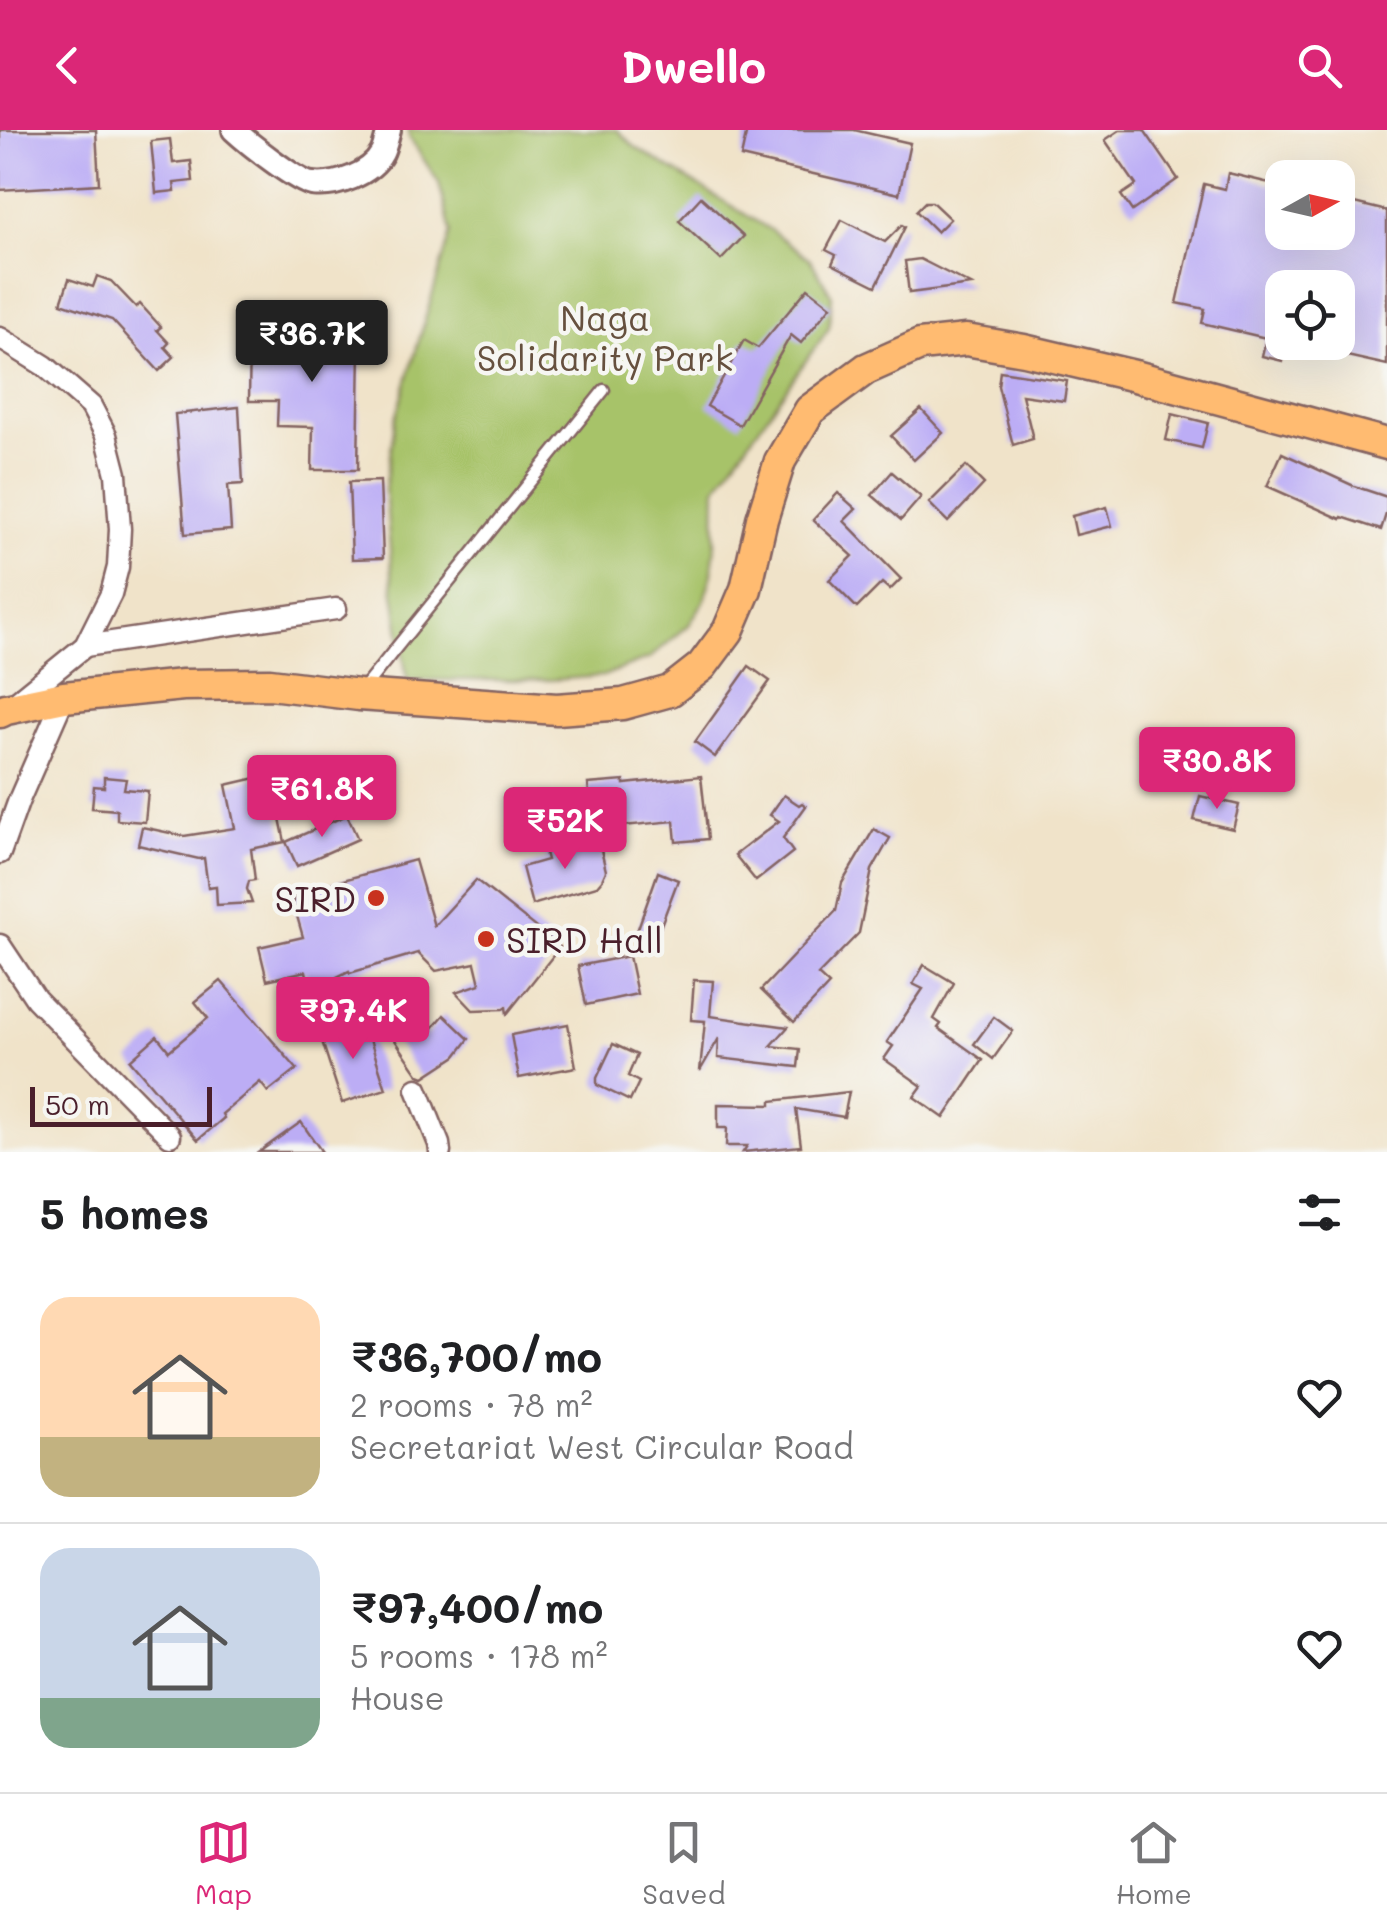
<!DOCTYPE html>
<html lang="en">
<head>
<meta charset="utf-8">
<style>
	:root { --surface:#fff; --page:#f6f6f6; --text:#202124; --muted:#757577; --line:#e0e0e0; --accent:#db2777 }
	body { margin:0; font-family:Mali,sans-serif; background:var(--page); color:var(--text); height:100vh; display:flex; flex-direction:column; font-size:38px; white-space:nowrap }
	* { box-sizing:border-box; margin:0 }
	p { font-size:32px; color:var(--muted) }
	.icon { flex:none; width:55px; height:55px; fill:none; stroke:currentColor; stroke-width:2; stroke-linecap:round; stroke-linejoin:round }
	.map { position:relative; height:1022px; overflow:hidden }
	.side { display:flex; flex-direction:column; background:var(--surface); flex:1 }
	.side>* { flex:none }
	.needle { width:65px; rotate:82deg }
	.tools { position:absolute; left:1265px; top:30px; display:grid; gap:20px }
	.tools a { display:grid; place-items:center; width:90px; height:90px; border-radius:20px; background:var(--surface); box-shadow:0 10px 40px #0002; font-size:50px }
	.scale { position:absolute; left:30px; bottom:25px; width:182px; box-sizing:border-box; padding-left:10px; border:5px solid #4a1f2b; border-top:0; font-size:28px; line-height:35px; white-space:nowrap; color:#4a1f2b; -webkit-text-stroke:8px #f6f6f2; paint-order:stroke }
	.price { position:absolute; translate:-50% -85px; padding:0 22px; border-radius:10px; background:var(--accent); color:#fff; font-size:32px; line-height:65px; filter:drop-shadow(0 2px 5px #0008) }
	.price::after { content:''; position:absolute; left:50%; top:60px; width:30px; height:22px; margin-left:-15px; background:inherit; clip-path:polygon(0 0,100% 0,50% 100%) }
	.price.on { background:#222; color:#fff }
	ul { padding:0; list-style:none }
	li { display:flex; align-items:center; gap:30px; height:250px; padding:0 40px }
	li+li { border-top:2px solid var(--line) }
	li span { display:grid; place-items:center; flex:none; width:280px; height:200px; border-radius:30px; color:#555 }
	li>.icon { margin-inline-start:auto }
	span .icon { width:120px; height:120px; fill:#fffc; stroke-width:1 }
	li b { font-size:42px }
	h2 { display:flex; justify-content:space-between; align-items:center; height:120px; padding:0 40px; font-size:42px }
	header { display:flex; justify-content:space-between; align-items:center; height:130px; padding:0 40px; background:var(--accent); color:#fff; font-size:45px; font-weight:800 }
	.menu { display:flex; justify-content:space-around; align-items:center; height:140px; border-top:2px solid var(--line); background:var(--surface); font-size:28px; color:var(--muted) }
	.menu a { display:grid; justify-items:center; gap:5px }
	.menu .on { color:var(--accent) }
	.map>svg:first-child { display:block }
</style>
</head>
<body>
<header><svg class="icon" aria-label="back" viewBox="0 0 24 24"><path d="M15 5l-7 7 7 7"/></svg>Dwello<svg class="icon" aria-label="search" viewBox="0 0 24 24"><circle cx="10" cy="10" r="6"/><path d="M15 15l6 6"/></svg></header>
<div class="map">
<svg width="1387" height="1022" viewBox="0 0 1387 1022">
	<rect width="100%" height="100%" fill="#f6f6f2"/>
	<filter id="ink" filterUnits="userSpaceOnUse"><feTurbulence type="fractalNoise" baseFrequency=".01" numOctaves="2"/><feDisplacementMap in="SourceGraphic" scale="20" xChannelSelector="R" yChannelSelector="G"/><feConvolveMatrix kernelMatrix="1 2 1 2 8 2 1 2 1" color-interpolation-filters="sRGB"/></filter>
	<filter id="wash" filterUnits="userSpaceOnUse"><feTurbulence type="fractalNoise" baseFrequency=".0048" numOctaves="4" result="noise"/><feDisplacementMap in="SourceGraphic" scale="40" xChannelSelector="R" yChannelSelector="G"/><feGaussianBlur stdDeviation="2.25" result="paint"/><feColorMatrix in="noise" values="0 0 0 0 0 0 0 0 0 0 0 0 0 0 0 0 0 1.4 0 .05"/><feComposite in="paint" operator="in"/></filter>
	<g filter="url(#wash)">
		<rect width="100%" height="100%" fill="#f0e3c9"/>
		<path fill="#a7c369" stroke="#78714a" stroke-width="2.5" d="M408,0h209l18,17 134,82 41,30 22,37 -3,32 -113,160 -1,55 -3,30 -8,28 -15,24 -39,33 -47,18 -52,4h-144l-14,-94 -8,-97 10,-68 56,-189 -12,-49 -30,-46z"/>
		<g id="blocks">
			<g fill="#bcadf5">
				<path d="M0,0h96l3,54 -99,6z"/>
				<path d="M747,0h107l56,13 -11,51 -158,-37z"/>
				<path d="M1120,0h24l34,49 -46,32 -11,-16 15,-10 -31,-45z"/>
				<path d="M170,9l3,24 18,-2 2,20 -19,2 1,8 -19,2 -5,-52z"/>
				<path d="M1228,43l54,13v46h56v-33l49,12v154l-49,-11v-66h-56v73l-20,-5 4,-18 -64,-15 3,-14 -28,-6 27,-119 21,5z"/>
				<path d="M701,67l43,39 -23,24 -42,-39z"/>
				<path d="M925,72h7l18,17 -13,13 -21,-21z"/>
				<path d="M842,90l43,22 17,-17 3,2 -29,59 -44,-22 4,-9 -10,-5z"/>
				<path d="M920,129l51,26 -62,8 -4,-32z"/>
				<path d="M97,146l14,5 25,26 4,-3 21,23 -4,3 12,13 -4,4 9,10 -15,14 -47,-51 -51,-17 8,-24 24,8z"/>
				<path d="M808,158l23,18 -30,37 -10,-8 -51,90 -33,-19 37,-66 14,8z"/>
				<path d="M299,184l36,1v7h11l-1,24h15l-2,124h-46l1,-43 -36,-1 1,-25h-29l1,-61h15l1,-19h33z"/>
				<path d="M1000,241l67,10 -3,20 -42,-6 11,44 -20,6 -15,-59z"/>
				<path d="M239,277l4,77 -15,1 3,45 -46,4 -10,-120z"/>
				<path d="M921,279l22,24 -29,27 -23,-24z"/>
				<path d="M1172,284l36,9 -6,25 -36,-8z"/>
				<path d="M1282,323l72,33 33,11v14l-6,19 -39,-13 -1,2 -74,-33z"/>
				<path d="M966,336l18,18 -36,38 -19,-19z"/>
				<path d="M892,342l29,25 -20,23 -29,-25z"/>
				<path d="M380,351l3,77 -31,1 -3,-77z"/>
				<path d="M838,363l18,16 -12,12 57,58 -11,11 -8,-7 -25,25 -28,-28 24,-24 -40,-36z"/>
				<path d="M1107,377l5,19 -36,9 -4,-19z"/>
				<path d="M749,536l21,15 -55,76 -20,-15z"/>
				<path d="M701,646l7,63 -32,3 -2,-21 -81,8 -5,-45 36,-3v3z"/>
				<path d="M104,647l22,2 -2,10 24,2 -3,31 -28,-2v-10l-25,-2 2,-22 10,1z"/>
				<path d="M256,648l3,14 15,-3 11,53 -34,7 4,31 -6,1 -2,8 5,14 -35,2 -1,-19 -8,1 -4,-29 -5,1 -61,-14 4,-18 42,9 51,-8 -9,-43z"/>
				<path d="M784,665l15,10 3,-2 4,3 -23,32 10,14 -37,29 -21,-26 44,-34 -9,-6z"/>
				<path d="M1200,666l39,9 -6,24 -39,-9z"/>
				<path d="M347,685l11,24 -61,27 -11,-24z"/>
				<path d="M874,699l16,9 -18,32 -13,63 -41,42 11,10 -35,37 -33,-32 75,-79 6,-28z"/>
				<path d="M577,710l24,10 5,21 -4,9 -5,6 -65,19 -10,-38 25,-7 -3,-11z"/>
				<path d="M415,730l19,66 42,-46 84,67 -53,67 -1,-7 -3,2 -30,1 -17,-18 24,-8 -5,-21 -39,8 -18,-18 -68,20 -1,-2 -12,6 3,12 -29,6 -5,-24 -39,9 -8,-33 44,-10 -10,-35v-8z"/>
				<path d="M658,742l20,8 -23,61 -19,-7z"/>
				<path d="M629,826l8,38 -51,11 -8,-39z"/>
				<path d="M924,835l30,18 -20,36 7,5 -3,4 45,32 -39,58 -30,-21 8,-11 -38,-27 9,-13 -6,-4 36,-53 -10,-5z"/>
				<path d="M694,850l19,1 -3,35 78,11 -17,19 29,3 -2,18 -80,-9 1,-20 -19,33 5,-50 -14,-1z"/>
				<path d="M221,851l76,88 -29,23 -8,-10 -38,32 2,4 -26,22 -68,-80 27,-24 12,15 39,-33 -13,-16z"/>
				<path d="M410,881l16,25 18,-21 25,24 -13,17 -32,21 -5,-2 -33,-48z"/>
				<path d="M994,887l19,14 -20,28 -19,-15z"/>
				<path d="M364,891l22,68 -44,14 -22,-68z"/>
				<path d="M568,894l8,43 -57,11 -8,-43z"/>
				<path d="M613,914l24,11 -9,21 11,6 -9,19 -33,-16v-7z"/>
				<path d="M849,962l-5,25 -48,-8 5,37 -58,6 4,-6h-21l1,-18h-9v-24l53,1v-4z"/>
				<path d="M301,992l21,30h-63z"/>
			</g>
		</g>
	</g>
	<g filter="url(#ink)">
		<use href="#blocks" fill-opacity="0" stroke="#846462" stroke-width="2.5"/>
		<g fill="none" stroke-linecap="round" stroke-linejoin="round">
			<g stroke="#846462" stroke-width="15">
				<path id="service" d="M363,559l241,-299"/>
			</g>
			<g stroke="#846462" stroke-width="25">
				<g id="minor">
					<path d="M0,208l45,28 46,40 15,29 10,39 4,55 -2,38 -7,27 -26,52 -69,56"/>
					<path d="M85,516l251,-37"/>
					<path d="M0,723l19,-53 45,-103"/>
					<path d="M0,815l36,54 134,137"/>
					<path d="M417,959l22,55 1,8"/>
				</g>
			</g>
			<g stroke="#846462" stroke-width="28">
				<path id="tertiary" d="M234,0c13,12 63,52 78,54 24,3 59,-10 70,-31 3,-6 5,-16 7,-23"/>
			</g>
			<g stroke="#846462" stroke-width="35">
				<path id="primary" d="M0,582l6,-3 58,-12 119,-12 87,-1 89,11 198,14 66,-5 47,-13 32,-25 26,-35 18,-42 16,-70 18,-58 30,-51 56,-41 54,-24 46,-5 58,10 111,26 252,68"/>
			</g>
			<use href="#service" stroke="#fff" stroke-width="10"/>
			<use href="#minor" stroke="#fff" stroke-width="20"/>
			<use href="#tertiary" stroke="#fff" stroke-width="22"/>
			<use href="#primary" stroke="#ffbb71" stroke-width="30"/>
		</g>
	</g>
	<g fill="#c8321e" stroke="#f6f6f2" stroke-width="4">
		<circle cx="376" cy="768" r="10"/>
		<circle cx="486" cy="809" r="10"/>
	</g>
	<g text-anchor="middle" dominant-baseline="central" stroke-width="9" stroke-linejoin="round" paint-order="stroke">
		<g font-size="35" fill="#66503e" stroke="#f6f6f2">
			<text x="605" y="187">Naga<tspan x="605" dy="40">Solidarity Park</tspan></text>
		</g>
		<g font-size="35" fill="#4a1f2b" stroke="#f6f6f2" text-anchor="end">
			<text x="356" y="768">SIRD</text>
			<text x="506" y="809" text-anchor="start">SIRD Hall</text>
		</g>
	</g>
</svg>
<div class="tools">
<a><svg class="needle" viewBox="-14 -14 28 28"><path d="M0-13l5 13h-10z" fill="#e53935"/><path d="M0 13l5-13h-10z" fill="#757577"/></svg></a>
<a><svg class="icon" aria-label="locate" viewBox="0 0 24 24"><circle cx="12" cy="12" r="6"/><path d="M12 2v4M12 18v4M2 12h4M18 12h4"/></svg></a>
</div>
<div class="scale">50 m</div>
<b class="price on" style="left:312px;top:255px">₹36.7K</b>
<b class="price" style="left:1217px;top:682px">₹30.8K</b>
<b class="price" style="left:322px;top:710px">₹61.8K</b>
<b class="price" style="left:565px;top:742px">₹52K</b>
<b class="price" style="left:353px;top:932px">₹97.4K</b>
</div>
<section class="side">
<h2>5 homes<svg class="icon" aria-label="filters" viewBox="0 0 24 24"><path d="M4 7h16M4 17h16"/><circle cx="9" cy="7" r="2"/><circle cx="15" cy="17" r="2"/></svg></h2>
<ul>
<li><span style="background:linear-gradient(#ffd9b3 70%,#c2b280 0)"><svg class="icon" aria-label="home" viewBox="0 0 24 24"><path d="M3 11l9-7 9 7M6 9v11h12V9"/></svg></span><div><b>₹36,700/mo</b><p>2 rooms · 78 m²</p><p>Secretariat West Circular Road</p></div><svg class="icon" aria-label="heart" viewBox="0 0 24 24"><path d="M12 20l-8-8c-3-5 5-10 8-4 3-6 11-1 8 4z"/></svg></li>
<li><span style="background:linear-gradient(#c9d6e8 75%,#7fa58c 0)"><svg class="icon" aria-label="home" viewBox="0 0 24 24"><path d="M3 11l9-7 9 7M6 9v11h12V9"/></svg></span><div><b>₹97,400/mo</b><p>5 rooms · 178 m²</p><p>House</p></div><svg class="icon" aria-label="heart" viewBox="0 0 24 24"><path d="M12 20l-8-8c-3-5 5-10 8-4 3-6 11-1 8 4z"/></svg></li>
</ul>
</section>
<nav class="menu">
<a class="on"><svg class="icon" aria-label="map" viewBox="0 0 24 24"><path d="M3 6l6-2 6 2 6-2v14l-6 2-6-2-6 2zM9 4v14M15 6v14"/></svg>Map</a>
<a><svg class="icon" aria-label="saved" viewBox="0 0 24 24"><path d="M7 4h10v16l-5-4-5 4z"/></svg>Saved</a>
<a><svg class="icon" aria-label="home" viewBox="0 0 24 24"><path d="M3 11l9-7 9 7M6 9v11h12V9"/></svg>Home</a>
</nav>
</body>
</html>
